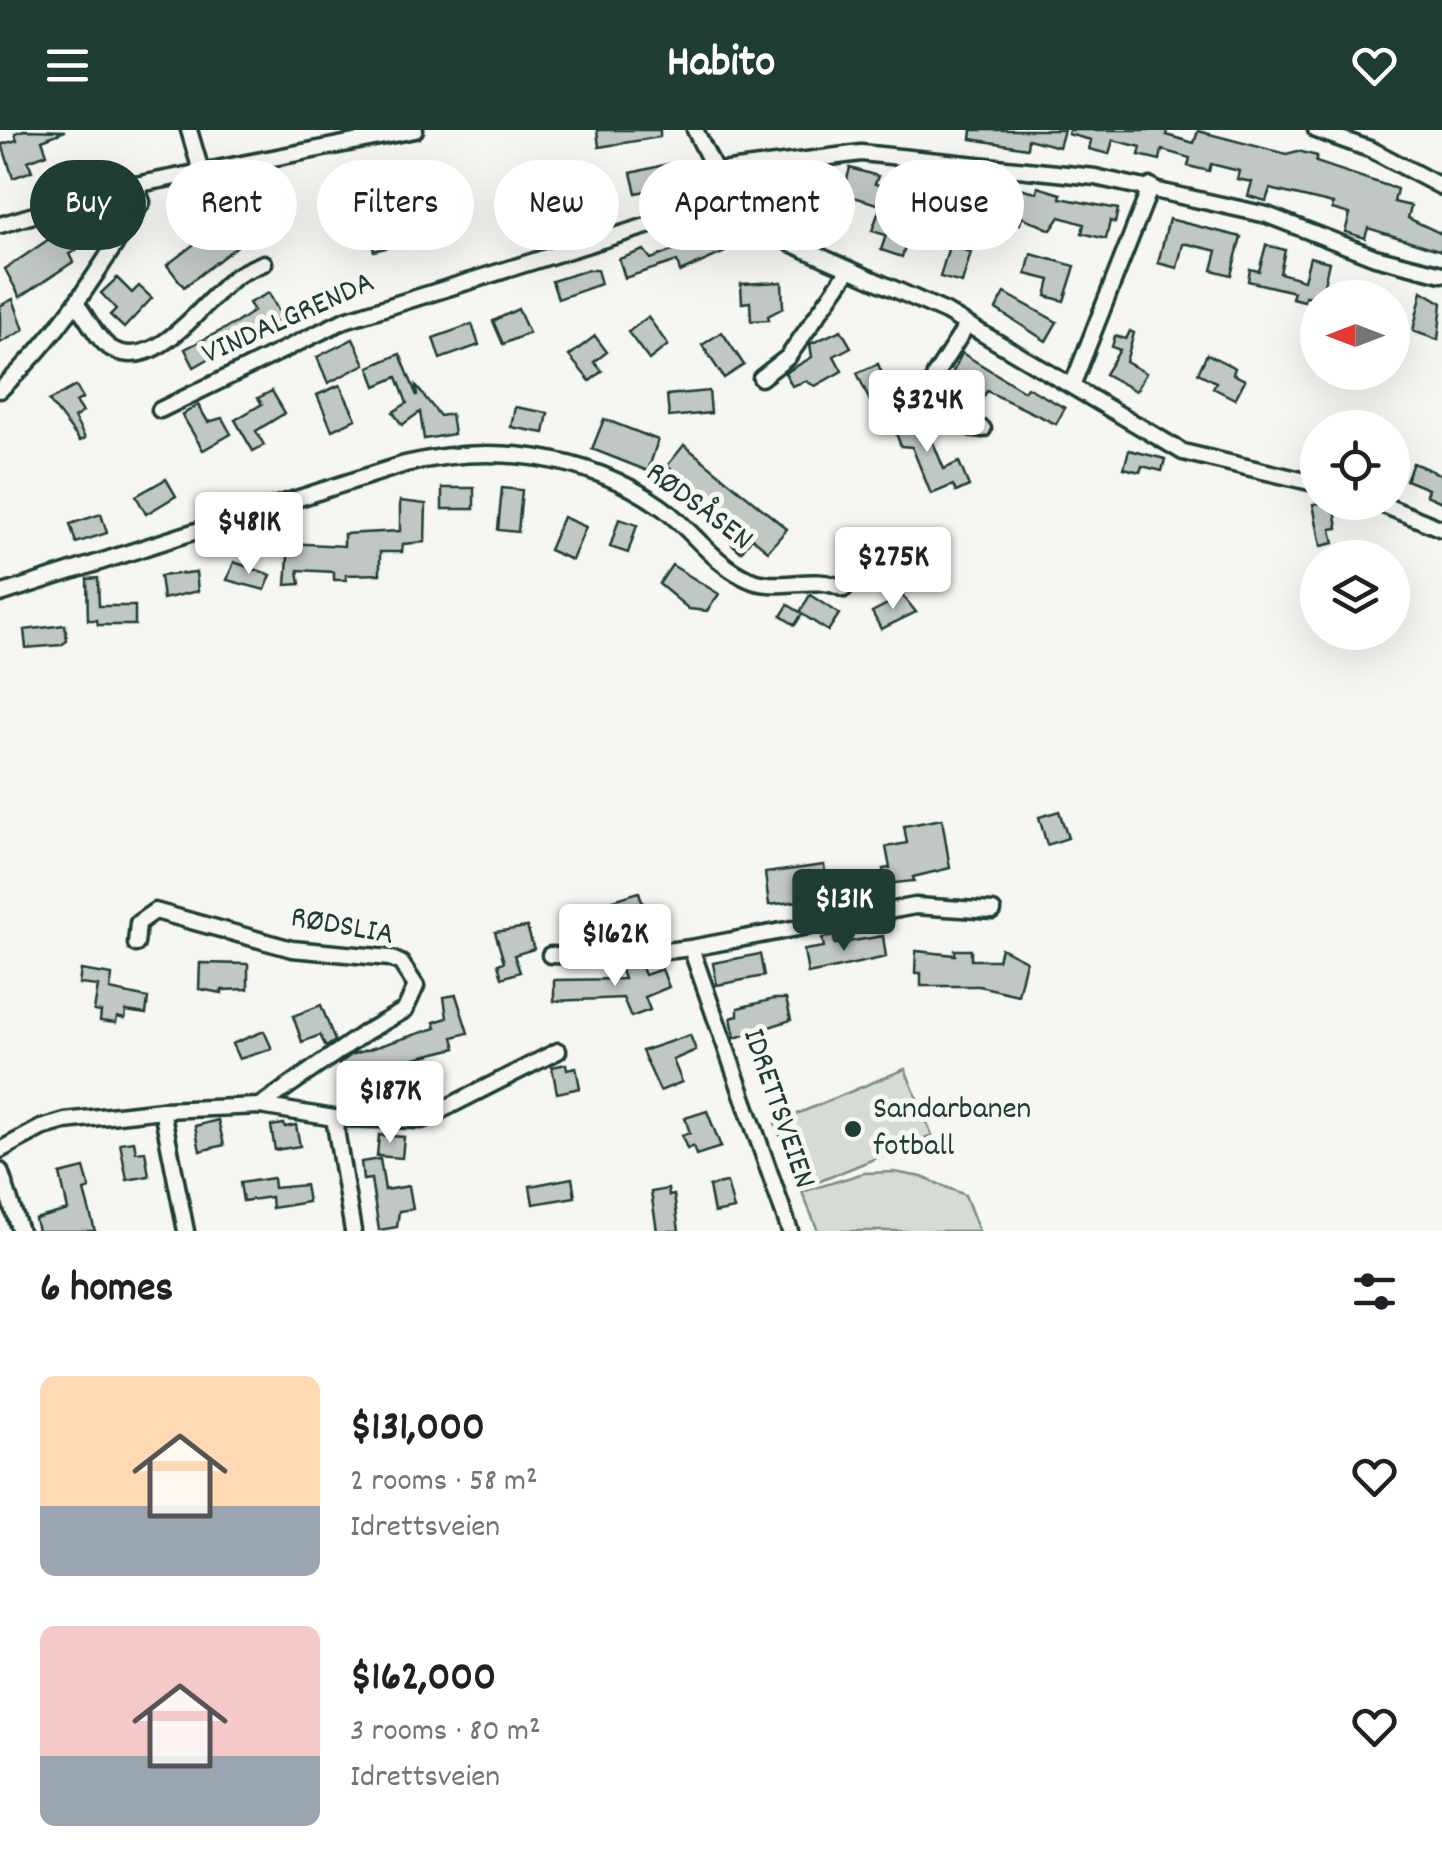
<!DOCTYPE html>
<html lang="en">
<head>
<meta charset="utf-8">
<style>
	:root { --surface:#fff; --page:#f6f6f6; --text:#202124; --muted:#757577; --accent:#1f3d34 }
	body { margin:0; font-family:Dekko,sans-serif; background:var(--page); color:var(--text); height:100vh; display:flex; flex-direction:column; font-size:38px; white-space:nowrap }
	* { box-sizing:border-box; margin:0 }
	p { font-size:32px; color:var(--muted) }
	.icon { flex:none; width:55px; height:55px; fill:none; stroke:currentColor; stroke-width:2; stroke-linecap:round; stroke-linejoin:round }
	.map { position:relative; height:1101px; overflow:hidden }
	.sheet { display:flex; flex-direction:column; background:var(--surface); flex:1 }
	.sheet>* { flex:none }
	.guide { position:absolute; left:30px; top:30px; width:1382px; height:90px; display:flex; gap:20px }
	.needle { width:65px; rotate:270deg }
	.buttons { position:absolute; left:1300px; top:150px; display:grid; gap:20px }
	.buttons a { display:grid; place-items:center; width:110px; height:110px; border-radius:50%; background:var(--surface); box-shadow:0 10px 40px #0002; font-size:50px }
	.price { position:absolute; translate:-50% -85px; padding:0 22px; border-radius:10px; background:#fff; color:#222; font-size:32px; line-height:65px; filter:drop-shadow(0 2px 5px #0008) }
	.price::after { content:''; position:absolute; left:50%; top:60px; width:30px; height:22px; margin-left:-15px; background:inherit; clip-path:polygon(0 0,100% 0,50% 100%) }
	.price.selected { background:var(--accent); color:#fff }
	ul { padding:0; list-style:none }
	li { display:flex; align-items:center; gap:30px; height:250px; padding:0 40px }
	li span { display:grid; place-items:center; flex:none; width:280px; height:200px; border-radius:15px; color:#555 }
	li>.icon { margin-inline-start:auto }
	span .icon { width:120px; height:120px; fill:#fffc; stroke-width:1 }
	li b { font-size:42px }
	h2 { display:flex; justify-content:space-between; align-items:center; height:120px; padding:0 40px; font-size:42px }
	.chip { padding:0 35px; border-radius:45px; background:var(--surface); box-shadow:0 10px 40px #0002; font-size:35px; line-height:90px }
	.chip.selected { background:var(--accent); color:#fff }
	header { display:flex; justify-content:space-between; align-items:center; height:130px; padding:0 40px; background:var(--accent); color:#fff; font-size:45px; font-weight:800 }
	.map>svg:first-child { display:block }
</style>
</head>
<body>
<header><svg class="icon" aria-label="menu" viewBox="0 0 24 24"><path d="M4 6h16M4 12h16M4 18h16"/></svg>Habito<svg class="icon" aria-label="heart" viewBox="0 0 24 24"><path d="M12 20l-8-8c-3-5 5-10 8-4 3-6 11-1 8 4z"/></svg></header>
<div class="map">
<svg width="1442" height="1101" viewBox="0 0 1442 1101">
	<rect width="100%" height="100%" fill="#f6f6f2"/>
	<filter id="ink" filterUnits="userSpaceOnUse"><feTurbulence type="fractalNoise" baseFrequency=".01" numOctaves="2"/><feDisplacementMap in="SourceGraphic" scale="20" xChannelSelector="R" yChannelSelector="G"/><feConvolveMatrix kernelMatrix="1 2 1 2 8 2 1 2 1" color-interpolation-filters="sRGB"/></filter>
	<g filter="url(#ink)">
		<g fill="#d6dbd6" stroke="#7a8c85" stroke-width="2.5">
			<path d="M905,939l27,66 -131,54 -26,-66z"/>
			<path d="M894,1042l28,5 43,18 14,36h-161l-16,-39 62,-19z"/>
		</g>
		<g fill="#c1c8c3" stroke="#1f3d34" stroke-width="2.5">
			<path d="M24,0l41,1 -23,9 5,14 -19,7 4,10 -19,7 -11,-34 15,-4 -2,-7z"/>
			<path d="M597,0h63v7l-61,10z"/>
			<path d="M972,0h92l-5,17 -31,-8 -1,9 -56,-9z"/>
			<path d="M1069,0h98l-1,5 28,8 4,-12 88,23 12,-3 19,5 -1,6 81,27 -3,13 17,4 -3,12 34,16v17l-74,-23 -3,10 -20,-6 5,-18 -18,-5 1,-5 -63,-15 -4,12 -18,-5 4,-14 -15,-3 2,-8 -28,-7 -2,7 -21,-5 2,-8 -28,-8 -2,10 -21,-5 2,-8 -28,-7 -4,14 -20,-5 2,-9 -23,-6z"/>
			<path d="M668,34l4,21 -36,8 -5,-20z"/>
			<path d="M850,38l28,8 -3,8 33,9 5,-16 35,11 -5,17 -9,-3 -4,13 -15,-2 -13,44 -21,-7 5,-15 -14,-4 9,-26 -38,-11z"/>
			<path d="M563,40l4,7 13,-7 4,8 -39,25 5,10 -20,9 -10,-22 37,-18 -4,-6z"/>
			<path d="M591,44l21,29 -16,12 -21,-30z"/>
			<path d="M1014,56l23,7 1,-6 23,7 -1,4 58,11 -3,14 -5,-2 -4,18 -24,-6 2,-9 -24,-7 -9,13 -29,-13 -2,7 -40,-7 8,-28 23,7z"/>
			<path d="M236,82l17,22 -69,53 -17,-22z"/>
			<path d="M398,87l3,27 -27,7 -6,-26z"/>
			<path d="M1169,89l72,18 -10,38 -19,-5 5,-19 -29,-7h-5l-6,24 -19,-5z"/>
			<path d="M58,103l3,5 7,-4 9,16 -8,4 4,8 -53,35 -15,-28z"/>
			<path d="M719,103l6,19 -45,20 -3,-11 -52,17 -6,-19 25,-9 7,9z"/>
			<path d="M1266,115l19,5 -5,23 24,7 6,-23 19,5 -8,36 -16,-2 -1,5 -12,-3 2,-6 -46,-11 2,-12 9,2z"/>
			<path d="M949,116l22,6 -9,31 -22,-6z"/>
			<path d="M1031,124l44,12 -11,35 -18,-5 4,-16 -24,-6z"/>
			<path d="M588,140h9l4,14 -43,15 -6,-18z"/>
			<path d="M117,148l15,15 7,-7 13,12 -28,30 -14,-13 6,-6 -15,-16z"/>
			<path d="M782,152l1,26 -15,8 1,4 -18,1 -1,-19 -8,1 -1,-19z"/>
			<path d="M1422,161l20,12 -4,37 -25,-9z"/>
			<path d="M269,163l13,25 -88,49 -9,-18 51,-26 18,-12 -5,-8z"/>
			<path d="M1005,163l52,29 -11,19 -50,-32z"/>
			<path d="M13,169l11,31 -24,13v-37z"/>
			<path d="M518,179l11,24 -26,11 -10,-23z"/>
			<path d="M648,187l20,28 -19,15 -21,-28z"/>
			<path d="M472,194l7,21 -39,14 -7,-21z"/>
			<path d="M841,200l10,17 -17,9 8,15 -27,15 -9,-5 -14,5 -7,-13 27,-16 -2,-13z"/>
			<path d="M1130,201l4,2 -8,29 20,11 -10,18 -31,-17 15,-24 -8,-3 3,-11 11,3z"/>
			<path d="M722,202l22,33 -20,13 -22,-33z"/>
			<path d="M595,206l12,16 -13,10 8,9 -12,10 -21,-25z"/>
			<path d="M353,209l12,25 -37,19 -11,-26z"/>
			<path d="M962,223l62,38 3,-4 38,21 -9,16 -69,-33 -7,11 -16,-10 5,-7 -17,-11z"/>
			<path d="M400,224l17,42 -1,-10 24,30 11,-2 3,20 -30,5 -4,-27 -18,13 -9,-13 14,-9 -10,-26 -21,9 -7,-19z"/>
			<path d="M1207,224l28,14 -2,6 12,6 -10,19 -22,-11 3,-6 -18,-9z"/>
			<path d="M878,234l16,38 -20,8 -17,-37z"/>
			<path d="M340,255l16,34 -24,11 -15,-35z"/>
			<path d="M76,256l7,12 -7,4 7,10 -9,6 11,20 -5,3 -31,-40z"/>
			<path d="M272,261l13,22 -29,18 8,14 -11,6 -18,-31 27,-16 -4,-6z"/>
			<path d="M709,261l2,22 -42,4 -2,-22z"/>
			<path d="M198,275l10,17 14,-4 9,16 -28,16 -21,-35z"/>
			<path d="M515,277l33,6 -4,20 -33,-6z"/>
			<path d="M910,278l14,34 8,-2 12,29 15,-7 10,24 -13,6 -3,-7 -22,9 -19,-47 -11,-1 -12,-30z"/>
			<path d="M604,289l54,21 -10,31 -56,-22z"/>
			<path d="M684,315l103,84 -19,22 -16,-13 -11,14 -9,-8 12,-15 -77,-63z"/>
			<path d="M1129,320l36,9 -3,12 -20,-5 -2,6 -16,-4z"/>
			<path d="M1413,333l29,12v27l-16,-7 2,-6 -22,-9z"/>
			<path d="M166,349l10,17 -30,18 -10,-18z"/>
			<rect x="442" y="358" width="32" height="21"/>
			<path d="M502,358l20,2 -4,42 -20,-2z"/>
			<path d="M400,371l26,3 -1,38 -22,2 -1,8h-22v22l-34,1v5h-12v-8l-36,-2 2,14 -14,1 3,-42 55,3v-12l56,-3z"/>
			<path d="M1334,372l4,26 -7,1 3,14 -13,3 -8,-42z"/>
			<path d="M101,384l6,19 -31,10 -6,-19z"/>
			<path d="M563,387l23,10 -14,33 -23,-10z"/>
			<path d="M619,389l18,6 -9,28 -18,-6z"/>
			<path d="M234,432l37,13 -6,15 -38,-10z"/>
			<path d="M672,435l47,29 -12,17 -18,-2 -30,-25z"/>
			<path d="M196,442l2,19 -35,8 -3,-23z"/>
			<path d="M98,448l1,28h36v19h-37l-1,-5h-9l-1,-41z"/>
			<path d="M810,465l29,19 -11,17 -26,-17 -7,11 -14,-9 7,-11 12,7z"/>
			<path d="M903,466l13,16 -35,17 -9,-17z"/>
			<path d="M65,495l2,16 -6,4 -35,3 -2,-18z"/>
			<path d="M1059,681l9,27 -21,7 -8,-28z"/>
			<path d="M942,689l8,49 -37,9 1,4 -28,3 -3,-15 7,-1 -4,-21 21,-4 -3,-17z"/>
			<path d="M824,735l5,32 -60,8 -4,-32z"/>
			<path d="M639,762l6,19 -45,15 -6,-20z"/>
			<path d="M527,797l7,22 -20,6 6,17 -18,6 -4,-14 6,-2 -9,-30z"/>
			<path d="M834,806l1,8 48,-8 3,21 -78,17 -4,-24 20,-3 -2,-9z"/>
			<path d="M1001,818l25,13 -8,34 -39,-9h-58v-13h-6l1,-22 39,4v-5h16v10h27z"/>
			<path d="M760,824l4,22 -47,9 -4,-22z"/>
			<path d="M200,833l48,1v25l-26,1v3l-23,-4z"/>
			<path d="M641,835l4,10 17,-6 7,18 -24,10 5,13 -19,7 -8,-19 -69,3v-21l70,-1 -4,-12z"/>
			<path d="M81,840l31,5 -2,15 38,8 -2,16 -20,-3 -1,8 -8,-2 -1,6 -16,-2 1,-9 -7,-1 4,-25 -19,-2z"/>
			<path d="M456,865l12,38 -15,4 3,11 -41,10 2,6 -31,10 -2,-6 -11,3 -3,-8 -27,12 -4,-11 12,-9 85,-27 -2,-6 13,-4 -3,-21z"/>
			<path d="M774,869h12l5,21 -56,18 -4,-20 7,-2v-8z"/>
			<path d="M321,875l14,36 -9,6 -6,-12 -18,7 -9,-26z"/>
			<path d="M264,901l8,18 -33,10 -7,-15z"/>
			<path d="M690,905l6,15 -23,10 9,22 -22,9 -18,-40z"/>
			<path d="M566,934l1,5 9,-2 4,21 -23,5 -5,-26z"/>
			<path d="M707,981l14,36 -25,8 -3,-9 -6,3 -5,-14 8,-2 -5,-15z"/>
			<path d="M218,990l6,25 -24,6 -5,-25z"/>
			<path d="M284,994l1,3 11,-2 4,21 -25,4 -4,-24z"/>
			<path d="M379,1005l25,2 -2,21 -25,-2z"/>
			<path d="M134,1011l2,11 9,-1 4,25 -22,4 -7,-37z"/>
			<path d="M380,1029l5,31 24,-4 4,23 -14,2 -2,16 -18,3 -8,-51 -8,1 -2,-18z"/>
			<path d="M84,1038l6,21 -6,2 11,40h-57l-3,-12 33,-9 -8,-36z"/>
			<path d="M273,1048l1,10 31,-3 3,17 -36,6 -1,-11 -28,4 -3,-18z"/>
			<path d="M572,1048l3,19 -42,7 -3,-18z"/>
			<path d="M727,1053l7,26 -20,4 -5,-27z"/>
			<path d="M668,1059l1,7 5,-1 5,36h-22l-6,-39z"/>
		</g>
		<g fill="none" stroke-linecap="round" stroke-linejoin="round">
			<g stroke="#1f3d34" stroke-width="21">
				<g id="minor">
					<path d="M189,0l12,41"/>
					<path d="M695,0l35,70 51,39 165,73 237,140 135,32"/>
					<path d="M1316,0l56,20 70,37"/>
					<path d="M713,42l148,-19 234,24 172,38 108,42 67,17"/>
					<path d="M0,95l135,-40 280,-55"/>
					<path d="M78,176c10,13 20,35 34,43 45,25 92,-49 123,-72 9,-6 19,-10 29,-14"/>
					<path d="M967,195l-32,50 -4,15c6,27 25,37 52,39"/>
					<path d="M761,248l27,-21 60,-86"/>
					<path d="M1072,256l79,-200"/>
					<path d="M0,260c60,-55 99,-120 142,-188l-7,-17"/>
					<path d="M160,280l185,-90 385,-120"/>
					<path d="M1376,372l66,27"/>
					<path d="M0,464l405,-130c86,-21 181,-10 255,42 30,21 53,58 88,73 31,14 65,-6 96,10"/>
					<path d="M136,814l2,-21 17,-12 137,38 98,9 11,5 15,23 -11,24 -39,22 -106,74"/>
					<path d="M691,818l99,283"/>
					<path d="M550,825l65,2 76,-9 224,-42 78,5"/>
					<path d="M162,980l24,121"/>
					<path d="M334,988l19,113"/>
					<path d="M0,1020l41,-22 24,-7 97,-11 98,-4 74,12 88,2 136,-69"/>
					<path d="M0,1041l20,60"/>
				</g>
			</g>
			<use href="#minor" stroke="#f6f6f2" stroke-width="14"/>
		</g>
	</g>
	<circle fill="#1f3d34" stroke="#f6f6f2" stroke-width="4" cx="853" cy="999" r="10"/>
	<g text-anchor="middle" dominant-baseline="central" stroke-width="10" stroke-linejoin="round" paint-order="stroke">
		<g font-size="32" fill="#1f3d34" stroke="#f6f6f2">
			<text transform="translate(289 190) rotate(-24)">VINDALGRENDA</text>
			<text transform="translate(698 378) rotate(37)">RØDSÅSEN</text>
			<text transform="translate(342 798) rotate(10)">RØDSLIA</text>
			<text transform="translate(777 979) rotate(71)">IDRETTSVEIEN</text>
		</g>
		<g font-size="32" fill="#1f3d34" stroke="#f6f6f2" text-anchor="start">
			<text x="873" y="981">Sandarbanen<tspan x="873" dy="37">fotball</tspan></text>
		</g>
	</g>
</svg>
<div class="buttons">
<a><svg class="needle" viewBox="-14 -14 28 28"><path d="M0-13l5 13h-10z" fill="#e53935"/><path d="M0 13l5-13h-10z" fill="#757577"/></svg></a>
<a><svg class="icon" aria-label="locate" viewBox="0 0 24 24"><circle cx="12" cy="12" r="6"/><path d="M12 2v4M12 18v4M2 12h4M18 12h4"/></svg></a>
<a><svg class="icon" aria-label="layers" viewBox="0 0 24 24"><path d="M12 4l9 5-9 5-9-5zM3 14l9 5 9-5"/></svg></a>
</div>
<b class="price" style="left:927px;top:325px">$324K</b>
<b class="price" style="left:249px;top:447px">$481K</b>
<b class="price" style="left:893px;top:482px">$275K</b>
<b class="price selected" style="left:844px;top:824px">$131K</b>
<b class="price" style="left:615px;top:859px">$162K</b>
<b class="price" style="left:390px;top:1016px">$187K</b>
<div class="guide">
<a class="chip selected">Buy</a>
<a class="chip">Rent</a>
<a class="chip">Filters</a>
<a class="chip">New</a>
<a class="chip">Apartment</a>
<a class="chip">House</a>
</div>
</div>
<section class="sheet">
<h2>6 homes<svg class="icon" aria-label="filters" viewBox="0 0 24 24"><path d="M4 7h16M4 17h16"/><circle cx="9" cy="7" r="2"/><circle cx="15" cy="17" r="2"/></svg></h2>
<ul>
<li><span style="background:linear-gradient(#ffd9b3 65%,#9aa5b1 0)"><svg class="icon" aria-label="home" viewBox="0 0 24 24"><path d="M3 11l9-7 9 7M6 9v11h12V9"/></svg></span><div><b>$131,000</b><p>2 rooms · 58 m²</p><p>Idrettsveien</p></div><svg class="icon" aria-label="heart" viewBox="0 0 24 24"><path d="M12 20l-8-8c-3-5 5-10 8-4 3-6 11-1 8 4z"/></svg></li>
<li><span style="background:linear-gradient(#f6c9c9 65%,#9aa5b1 0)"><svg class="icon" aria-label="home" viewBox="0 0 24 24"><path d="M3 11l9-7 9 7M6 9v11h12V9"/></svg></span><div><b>$162,000</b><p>3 rooms · 80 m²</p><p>Idrettsveien</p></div><svg class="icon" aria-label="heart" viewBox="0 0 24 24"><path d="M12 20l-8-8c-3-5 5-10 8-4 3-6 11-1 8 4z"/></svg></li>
</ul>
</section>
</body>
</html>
